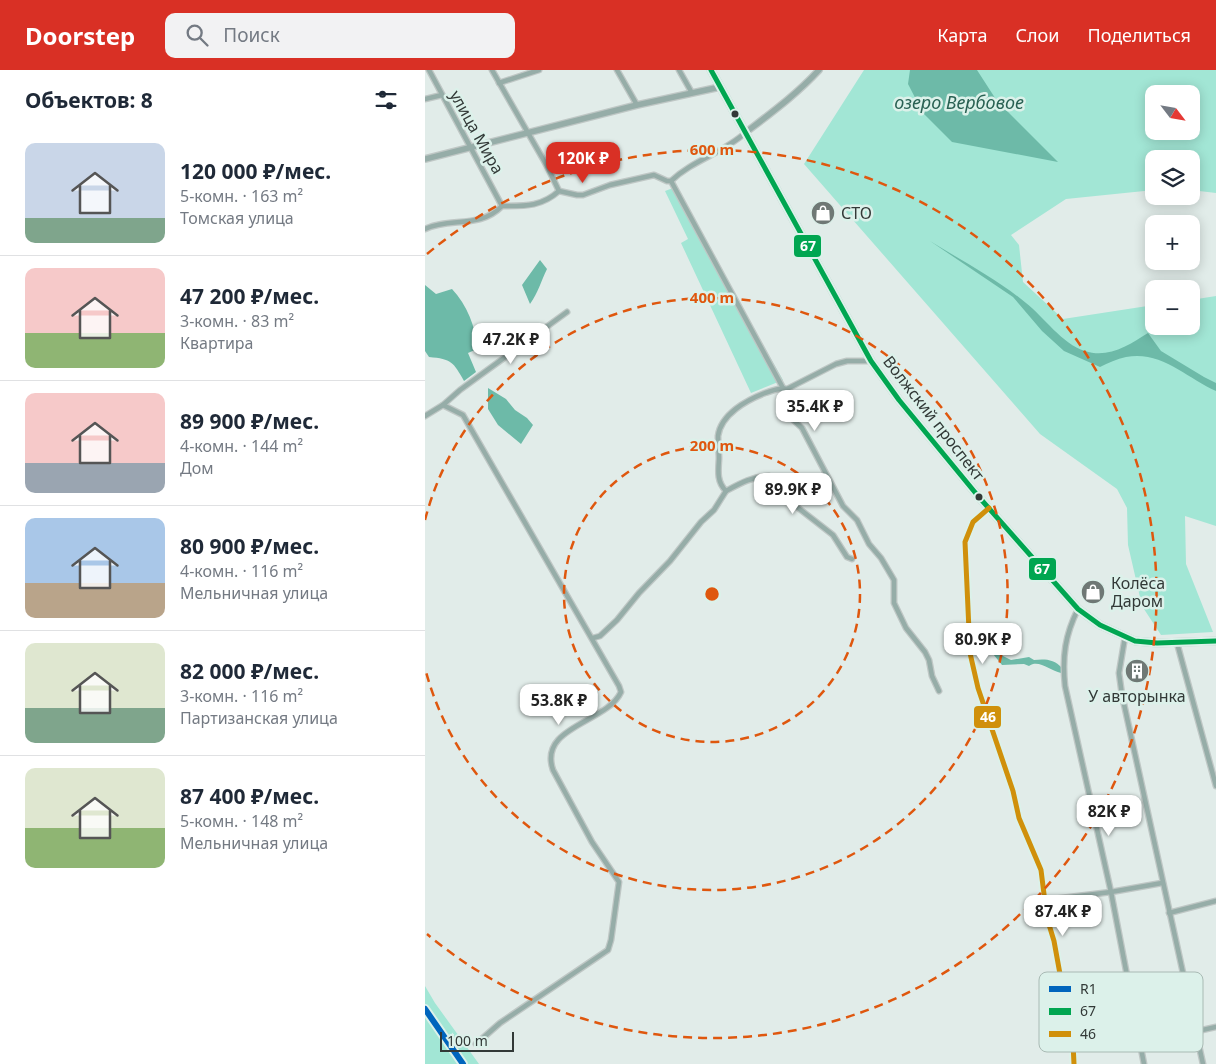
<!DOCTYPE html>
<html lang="ru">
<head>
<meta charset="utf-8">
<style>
	:root { --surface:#fff; --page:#f2f2f3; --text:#1f2937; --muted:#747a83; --line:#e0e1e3; --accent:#d93025 }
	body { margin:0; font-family:"Noto Sans",sans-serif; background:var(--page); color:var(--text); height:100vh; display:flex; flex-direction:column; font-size:19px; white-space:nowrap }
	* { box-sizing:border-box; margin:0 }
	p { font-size:16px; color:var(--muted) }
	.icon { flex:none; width:28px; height:28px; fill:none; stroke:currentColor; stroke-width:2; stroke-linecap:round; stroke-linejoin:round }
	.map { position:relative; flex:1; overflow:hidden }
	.sheet { display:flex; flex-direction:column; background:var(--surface); width:425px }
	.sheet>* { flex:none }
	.needle { width:32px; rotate:121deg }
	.fabs { position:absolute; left:720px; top:15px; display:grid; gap:10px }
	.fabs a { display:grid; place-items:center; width:55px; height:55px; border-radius:10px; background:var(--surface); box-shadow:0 2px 12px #0003; font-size:25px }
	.scale { position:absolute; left:15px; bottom:12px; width:74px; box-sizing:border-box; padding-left:5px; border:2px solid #323937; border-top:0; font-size:14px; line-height:18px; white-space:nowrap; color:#323937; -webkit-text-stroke:4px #dcf1ea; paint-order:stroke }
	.price { position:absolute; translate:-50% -42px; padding:0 11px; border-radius:10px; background:#fff; color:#222; font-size:16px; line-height:32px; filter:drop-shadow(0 1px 2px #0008) }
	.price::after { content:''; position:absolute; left:50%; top:30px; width:15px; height:11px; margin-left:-8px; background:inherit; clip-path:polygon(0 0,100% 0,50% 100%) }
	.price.selected { background:var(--accent); color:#fff }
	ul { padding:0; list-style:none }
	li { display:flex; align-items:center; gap:15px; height:125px; padding:0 25px }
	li+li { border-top:1px solid var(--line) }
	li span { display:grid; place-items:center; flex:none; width:140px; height:100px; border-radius:10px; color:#555 }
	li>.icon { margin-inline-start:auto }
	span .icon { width:60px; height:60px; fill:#fffc; stroke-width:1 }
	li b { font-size:21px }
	h2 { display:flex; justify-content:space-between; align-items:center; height:60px; padding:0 25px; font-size:21px }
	header { display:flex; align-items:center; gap:30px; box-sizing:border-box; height:70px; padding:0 25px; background:var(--accent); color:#fff }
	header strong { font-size:24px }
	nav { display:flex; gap:28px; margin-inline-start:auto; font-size:18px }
	.search { width:350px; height:45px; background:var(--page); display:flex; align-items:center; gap:12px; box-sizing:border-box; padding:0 18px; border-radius:10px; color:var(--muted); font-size:19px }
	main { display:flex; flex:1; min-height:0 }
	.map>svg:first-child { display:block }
</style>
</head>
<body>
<header>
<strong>Doorstep</strong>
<div class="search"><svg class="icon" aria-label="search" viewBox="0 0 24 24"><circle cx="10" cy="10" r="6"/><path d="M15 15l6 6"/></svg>Поиск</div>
<nav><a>Карта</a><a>Слои</a><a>Поделиться</a></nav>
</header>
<main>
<section class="sheet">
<h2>Объектов: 8<svg class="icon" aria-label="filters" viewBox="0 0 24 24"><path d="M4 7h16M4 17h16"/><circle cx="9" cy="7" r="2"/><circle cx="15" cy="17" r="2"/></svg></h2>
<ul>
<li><span style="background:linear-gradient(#c9d6e8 75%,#7fa58c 0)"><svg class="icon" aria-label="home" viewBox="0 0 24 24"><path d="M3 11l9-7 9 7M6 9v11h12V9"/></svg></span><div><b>120 000 ₽/мес.</b><p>5-комн. · 163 m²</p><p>Томская улица</p></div></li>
<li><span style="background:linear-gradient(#f6c9c9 65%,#8fb573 0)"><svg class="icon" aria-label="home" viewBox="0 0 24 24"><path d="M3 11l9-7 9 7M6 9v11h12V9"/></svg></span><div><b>47 200 ₽/мес.</b><p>3-комн. · 83 m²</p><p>Квартира</p></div></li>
<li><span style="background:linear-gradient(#f6c9c9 70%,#9aa5b1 0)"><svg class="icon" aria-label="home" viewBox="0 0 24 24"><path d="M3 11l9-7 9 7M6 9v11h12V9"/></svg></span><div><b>89 900 ₽/мес.</b><p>4-комн. · 144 m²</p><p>Дом</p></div></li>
<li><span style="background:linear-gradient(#a9c7e8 65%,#b9a48a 0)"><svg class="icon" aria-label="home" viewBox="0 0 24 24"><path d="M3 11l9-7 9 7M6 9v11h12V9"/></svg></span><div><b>80 900 ₽/мес.</b><p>4-комн. · 116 m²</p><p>Мельничная улица</p></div></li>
<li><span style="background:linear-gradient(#dfe7d0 65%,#7fa58c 0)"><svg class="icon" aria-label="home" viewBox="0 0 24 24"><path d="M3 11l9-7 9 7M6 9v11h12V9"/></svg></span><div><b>82 000 ₽/мес.</b><p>3-комн. · 116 m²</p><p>Партизанская улица</p></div></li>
<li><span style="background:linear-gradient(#dfe7d0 60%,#8fb573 0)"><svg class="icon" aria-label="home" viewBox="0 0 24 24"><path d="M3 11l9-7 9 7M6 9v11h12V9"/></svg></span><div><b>87 400 ₽/мес.</b><p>5-комн. · 148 m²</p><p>Мельничная улица</p></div></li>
</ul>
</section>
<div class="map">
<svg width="791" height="994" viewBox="0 0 791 994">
	<rect width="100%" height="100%" fill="#e1ece9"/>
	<g fill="#a2e6d5" fill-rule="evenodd">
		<path d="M439,0h352v123l-25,-3v-31h-37v31l-88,9 -55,36 8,10 4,37 40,37 91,-14v21h37v-26l25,-4v230l-31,-10 1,48 27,68 -52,3 -19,-29 -14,-61 -1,-37 -10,-19 -77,-55 -236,-270zM729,24h37v37h-37z"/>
		<path d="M248,118l110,192 -32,13 -70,-150 7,-4 -23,-48z"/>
		<path d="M0,916l10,17 44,61h-54z"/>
	</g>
	<g fill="#6dbaa8">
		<path d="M485,0h67l20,31 61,61 -106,-20 -29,-29 -15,-29z"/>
		<path d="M505,171c32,20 67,38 96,62 18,14 36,41 59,48 23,8 44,-6 63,-18l13,18 43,26 12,6v8c-29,-13 -55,-41 -90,-34 -9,2 -18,6 -26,10l-36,-16 -22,-20 -29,-34z"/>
		<path d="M115,190l7,9c-6,12 -9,24 -17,35l-8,-19z"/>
		<path d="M0,215l11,9 16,-5c15,16 24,38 25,60l-9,4 8,19 -12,9c-11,-19 -12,-22 -35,-24l-4,-6z"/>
		<path d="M63,318l18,11 9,11 12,8 6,7 -12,19 -23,-19 -10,-16z"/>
		<path d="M564,579l22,11 18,-3 5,3c11,-1 20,-1 28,8l-1,5c-11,-2 -22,-14 -32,-7l-5,-2 -22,1z"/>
	</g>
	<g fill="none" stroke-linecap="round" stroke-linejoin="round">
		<g stroke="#bfc7c5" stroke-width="7">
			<g id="minor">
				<path d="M4,0l73,136"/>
				<path d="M67,0l55,96 12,25"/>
				<path d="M192,0l20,35"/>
				<path d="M254,0l13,23"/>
				<path d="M74,13l40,-13"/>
				<path d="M0,29l17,-4"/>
				<path d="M246,111l112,207 1,13 6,16 12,11 41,78 14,14 12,24 12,14 13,22v23l12,25 19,24 4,8 3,16 7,15"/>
				<path d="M0,159c25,-12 55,0 77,-23 23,0 39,1 57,-15l18,4h6l27,-10 44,-10 13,6h4c22,-21 52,-28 74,-48"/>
				<path d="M18,335l17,-15 107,-78"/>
				<path d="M0,346l18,-11 20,10 156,271 2,6c-14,31 -83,34 -68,78l39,72 27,40 -8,58 -3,10 -108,73 -24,21"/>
				<path d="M301,421c13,-7 27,-15 43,-15l20,18 8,13 36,28 14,22 5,2"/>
				<path d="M564,438l-16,14 -8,20 5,111 8,35 35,103 6,27 22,52 6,48 7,23 12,66 6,14 2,43"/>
				<path d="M653,539c-13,26 -16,48 -13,77l46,206 33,172"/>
				<path d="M700,567l-6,36 3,22 81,369"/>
				<path d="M168,568l7,-2 17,-16 22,-27 31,-32 31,-39 13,-12 12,-19c-9,-9 -8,-19 -7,-32 0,-7 -1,-16 -1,-23 3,-22 29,-36 47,-43 7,-2 15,-6 22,-4l49,-25 11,-3h24"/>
				<path d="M752,573l39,143"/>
				<path d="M621,830l65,-8 51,-9"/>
				<path d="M744,843l47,-12"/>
				<path d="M715,974l76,-17"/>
			</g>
		</g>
		<g stroke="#bfc7c5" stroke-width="8">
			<g id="tertiary">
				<path d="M320,63c26,-20 52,-39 74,-63"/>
				<path d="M0,89l212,-54 83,-18"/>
			</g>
		</g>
		<g stroke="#bfc7c5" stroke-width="9">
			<path id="primary" d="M286,0l160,291 28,39 79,96 100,113 22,16 35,16 22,2 59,-2"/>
		</g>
		<use href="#minor" stroke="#96ada8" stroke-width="4.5"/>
		<use href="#tertiary" stroke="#96ada8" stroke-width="5.5"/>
		<use href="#primary" stroke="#a0b2ad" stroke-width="7"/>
		<g stroke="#dcf1ea" stroke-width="9">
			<path id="bus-1" d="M286,0l160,291 28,39 79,96 100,113 22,16 35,16 22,2 59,-2"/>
		</g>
		<g stroke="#dcf1ea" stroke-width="9">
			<path id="bus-2" d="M564,438l-16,14 -8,20 5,111 8,35 35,103 6,27 22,52 6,48 7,23 12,66 6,14 2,43"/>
		</g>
		<use href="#bus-1" stroke="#00a651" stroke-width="5"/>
		<use href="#bus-2" stroke="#d0900b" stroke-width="5"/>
		<g stroke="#dcf1ea" stroke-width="10">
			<path id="rail-1" d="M0,939l38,55"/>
		</g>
		<use href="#rail-1" stroke="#0065bd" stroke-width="6"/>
	</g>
	<g fill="none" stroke="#df570e" stroke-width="2.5" stroke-dasharray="9 6">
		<circle cx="287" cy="524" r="148"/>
		<path d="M0 450A296 296 0 1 1 0 598"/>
		<path d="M2 184A444 444 0 1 1 2 864"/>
	</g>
	<defs>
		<g id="shop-disc" transform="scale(1.25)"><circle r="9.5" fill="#6f7875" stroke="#dcf1ea"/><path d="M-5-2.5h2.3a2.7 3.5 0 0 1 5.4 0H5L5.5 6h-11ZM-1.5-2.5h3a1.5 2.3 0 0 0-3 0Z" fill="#fff"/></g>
		<g id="building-disc" transform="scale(1.25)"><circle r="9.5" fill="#6f7875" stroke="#dcf1ea"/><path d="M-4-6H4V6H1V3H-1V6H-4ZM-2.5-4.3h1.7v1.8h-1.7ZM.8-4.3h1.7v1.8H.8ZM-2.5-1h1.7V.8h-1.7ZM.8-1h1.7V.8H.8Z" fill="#fff"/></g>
	</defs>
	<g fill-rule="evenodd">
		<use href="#shop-disc" x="398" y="143"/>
		<use href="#shop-disc" x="668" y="522"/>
		<use href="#building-disc" x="712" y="601"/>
	</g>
	<g fill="#323937" stroke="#dcf1ea" stroke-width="2">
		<circle cx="310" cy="44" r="4.5"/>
		<circle cx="554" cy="427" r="4.5"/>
	</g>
	<g text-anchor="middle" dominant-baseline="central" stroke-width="5" stroke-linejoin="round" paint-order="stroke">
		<g font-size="16" fill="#323937" stroke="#dcf1ea">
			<text transform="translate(52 62) rotate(61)">улица Мира</text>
			<text transform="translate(509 348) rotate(52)">Волжский проспект</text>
		</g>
		<g font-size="16" fill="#323937" stroke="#dcf1ea" text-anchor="start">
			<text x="416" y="143">СТО</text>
			<text x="686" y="513">Колёса<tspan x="686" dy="18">Даром</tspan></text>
			<text x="712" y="626" text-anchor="middle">У авторынка</text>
		</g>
		<g font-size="18" font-style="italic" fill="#296153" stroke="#dcf1ea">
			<text x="534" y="32">озеро Вербовое</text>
		</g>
	</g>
	<rect x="614" y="902" width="164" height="80" rx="8" fill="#dcf1ea" stroke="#a9bab4" stroke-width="1"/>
	<rect x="624" y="916" width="22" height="6" fill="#0065bd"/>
	<rect x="624" y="938" width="22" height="7" fill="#00a651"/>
	<rect x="624" y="961" width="22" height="6" fill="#d0900b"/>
	<g font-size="14" fill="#323937">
		<text x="655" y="924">R1</text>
		<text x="655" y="946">67</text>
		<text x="655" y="969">46</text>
	</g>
	<circle cx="287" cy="524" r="8" fill="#df570e" stroke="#dcf1ea" stroke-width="2.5"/>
	<g font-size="15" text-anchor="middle" font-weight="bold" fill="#df570e" stroke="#dcf1ea" stroke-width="5" stroke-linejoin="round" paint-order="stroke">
		<text x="287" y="85">600 m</text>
		<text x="287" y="233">400 m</text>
		<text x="287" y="381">200 m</text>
	</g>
	<g stroke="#dcf1ea" stroke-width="2">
		<rect x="368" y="164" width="29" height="24" rx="5" fill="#00a651"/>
		<rect x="603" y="487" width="29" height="24" rx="5" fill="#00a651"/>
		<rect x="548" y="635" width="29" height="24" rx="5" fill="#d0900b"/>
	</g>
	<g font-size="14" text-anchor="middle" font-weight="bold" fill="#fff">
		<text x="383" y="181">67</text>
		<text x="617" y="504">67</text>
		<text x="563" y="652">46</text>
	</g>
</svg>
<div class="fabs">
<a><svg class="needle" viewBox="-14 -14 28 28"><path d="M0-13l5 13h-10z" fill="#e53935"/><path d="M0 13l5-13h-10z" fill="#747a83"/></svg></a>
<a><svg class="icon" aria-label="layers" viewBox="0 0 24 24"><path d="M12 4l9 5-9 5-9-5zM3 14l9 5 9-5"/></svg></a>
<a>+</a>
<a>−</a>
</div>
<div class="scale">100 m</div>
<b class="price selected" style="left:158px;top:114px">120K ₽</b>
<b class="price" style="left:86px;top:295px">47.2K ₽</b>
<b class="price" style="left:390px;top:362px">35.4K ₽</b>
<b class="price" style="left:368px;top:445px">89.9K ₽</b>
<b class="price" style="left:558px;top:595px">80.9K ₽</b>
<b class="price" style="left:134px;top:656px">53.8K ₽</b>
<b class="price" style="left:684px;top:767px">82K ₽</b>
<b class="price" style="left:638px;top:867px">87.4K ₽</b>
</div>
</main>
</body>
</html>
